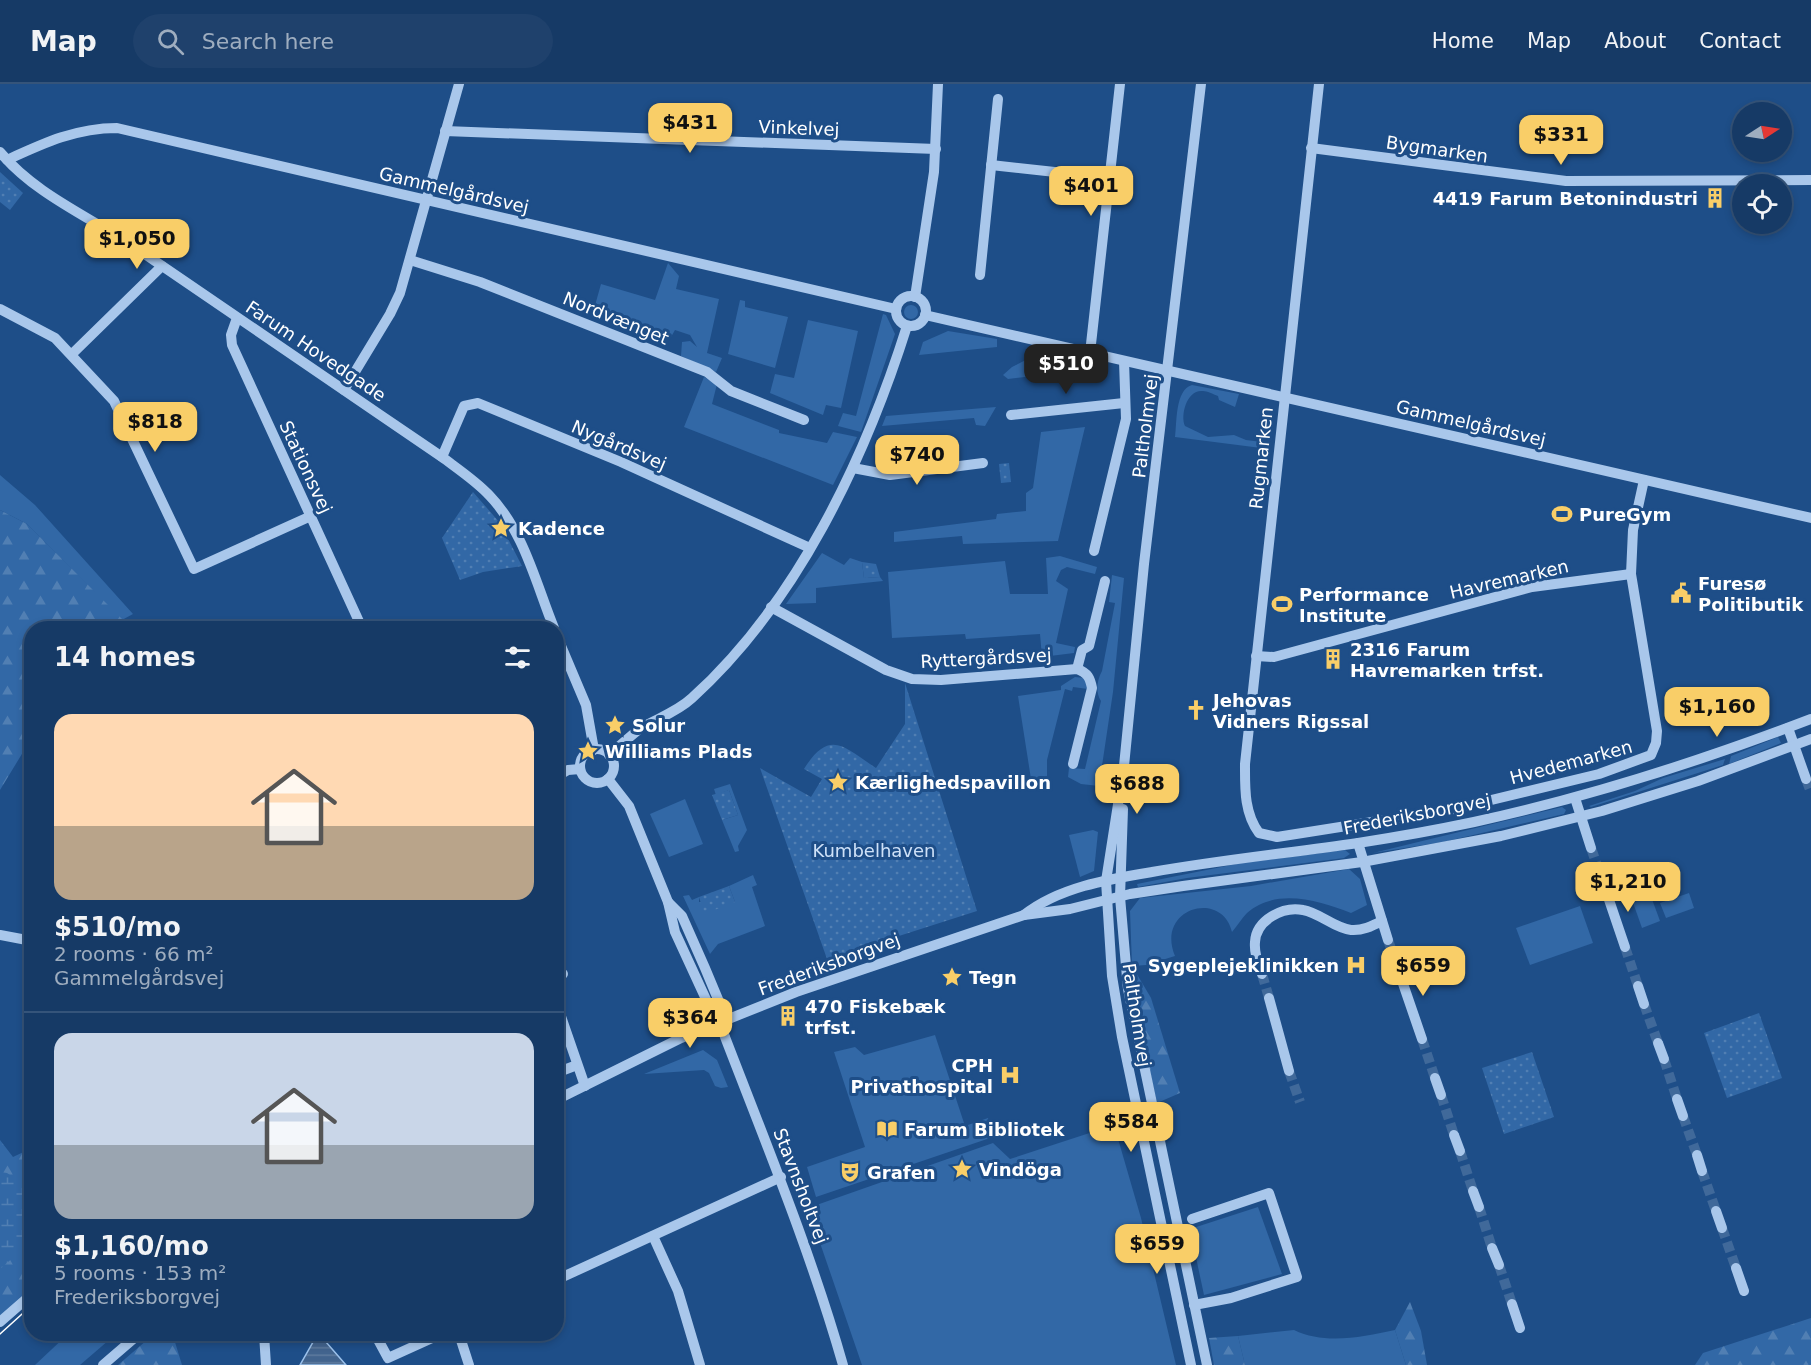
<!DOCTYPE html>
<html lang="en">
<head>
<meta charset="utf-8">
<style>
	:root { --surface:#163a66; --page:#1f416c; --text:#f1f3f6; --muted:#9eadbf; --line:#35547a; --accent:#f9ce68 }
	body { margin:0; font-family:"DejaVu Sans",sans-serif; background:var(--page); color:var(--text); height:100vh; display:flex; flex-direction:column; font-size:22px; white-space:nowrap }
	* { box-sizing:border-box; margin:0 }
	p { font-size:20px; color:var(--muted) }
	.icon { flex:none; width:33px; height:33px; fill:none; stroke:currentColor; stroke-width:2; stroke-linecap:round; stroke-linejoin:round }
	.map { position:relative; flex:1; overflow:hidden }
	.sheet { position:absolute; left:24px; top:537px; width:540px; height:720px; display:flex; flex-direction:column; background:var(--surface); border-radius:24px; box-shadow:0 3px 9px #0003,0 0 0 2px var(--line) }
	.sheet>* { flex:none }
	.needle { width:39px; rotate:78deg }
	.buttons { position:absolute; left:1732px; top:18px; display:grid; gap:12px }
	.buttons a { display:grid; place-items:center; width:60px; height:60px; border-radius:50%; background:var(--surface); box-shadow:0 3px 9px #0003,0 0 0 2px var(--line); font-size:30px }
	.price { position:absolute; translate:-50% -51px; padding:0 14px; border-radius:12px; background:var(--accent); color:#111; font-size:20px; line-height:39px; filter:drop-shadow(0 2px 3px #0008) }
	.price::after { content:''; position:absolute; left:50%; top:36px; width:18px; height:14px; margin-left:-9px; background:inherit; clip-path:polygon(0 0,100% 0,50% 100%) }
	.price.on { background:#222; color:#fff }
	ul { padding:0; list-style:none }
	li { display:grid; align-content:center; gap:12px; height:318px; padding:0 30px }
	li+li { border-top:2px solid var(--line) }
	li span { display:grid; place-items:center; height:186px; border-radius:18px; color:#555 }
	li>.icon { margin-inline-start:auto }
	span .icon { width:108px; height:108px; fill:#fffc; stroke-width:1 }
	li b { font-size:26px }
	h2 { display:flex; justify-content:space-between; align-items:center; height:72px; padding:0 30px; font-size:26px }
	header { display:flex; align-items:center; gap:36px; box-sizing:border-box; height:84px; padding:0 30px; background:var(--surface); border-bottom:2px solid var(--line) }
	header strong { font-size:28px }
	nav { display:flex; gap:33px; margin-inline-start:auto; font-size:21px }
	.search { width:420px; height:54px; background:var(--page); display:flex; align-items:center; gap:15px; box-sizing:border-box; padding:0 21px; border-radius:33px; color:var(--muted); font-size:22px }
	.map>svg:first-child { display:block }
</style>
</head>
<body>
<header>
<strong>Map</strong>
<div class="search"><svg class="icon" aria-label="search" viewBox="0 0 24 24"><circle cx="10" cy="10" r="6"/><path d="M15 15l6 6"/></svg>Search here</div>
<nav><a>Home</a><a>Map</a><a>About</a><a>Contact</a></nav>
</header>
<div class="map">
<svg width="1811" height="1281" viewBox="0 0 1811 1281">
	<defs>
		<pattern id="forest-firs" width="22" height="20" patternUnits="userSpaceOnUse" patternTransform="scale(1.5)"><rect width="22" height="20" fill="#3268a6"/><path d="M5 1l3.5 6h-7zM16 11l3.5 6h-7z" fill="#517fb3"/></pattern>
		<pattern id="wetland-marsh" width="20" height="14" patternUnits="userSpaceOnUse" patternTransform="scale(1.5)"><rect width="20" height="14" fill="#3268a6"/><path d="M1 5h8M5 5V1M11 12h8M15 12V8" fill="none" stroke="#517fb3"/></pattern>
		<pattern id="park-dots" width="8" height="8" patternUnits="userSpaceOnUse" patternTransform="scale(1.5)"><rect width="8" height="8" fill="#3268a6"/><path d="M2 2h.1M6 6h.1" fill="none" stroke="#517fb3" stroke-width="1.8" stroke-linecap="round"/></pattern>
		<pattern id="water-rules" width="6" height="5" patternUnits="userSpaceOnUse" patternTransform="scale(1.5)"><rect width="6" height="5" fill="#42648e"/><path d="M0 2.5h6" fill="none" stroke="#5e7b9f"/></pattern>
	</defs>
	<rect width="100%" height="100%" fill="#1e4e88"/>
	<g fill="#3268a6">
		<path d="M668,179l11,13 -3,13 43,10 -12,54 15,5 -6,14 -35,-16 1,-14 8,-1 7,6 -7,-12 -15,-5 -4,7 -22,-7 -3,7 -26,-10 3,-7 -29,-11 7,-25 54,16z"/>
		<path d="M740,216l5,1v6l43,10 -13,51 -47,-14z"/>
		<circle cx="911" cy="228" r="7"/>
		<path d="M883,230l3,1 9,19 -34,98 -23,-6 5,-13 13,3z"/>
		<path d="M808,236l50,11 -17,77 -15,-3 -3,10 -53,-22 5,-19 19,4z"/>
		<path d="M948,247l49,8v8l-78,8 4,-13z"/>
		<path d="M1041,268l54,10 1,7 -88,10 -5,-4 9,-8z"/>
		<path d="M704,293l13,7 -5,20 67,26v3l48,10 6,-11 24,5 -24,48 -149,-58z"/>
		<path d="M1192,301l47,9 -4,13 -16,-7 -1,-4c-5,-2 -11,-5 -15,-5 -16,-2 -23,24 -18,35l23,11 26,-2 12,5 24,3 -1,6 -94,-12c2,-15 0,-47 17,-52z"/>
		<path d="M996,323l-11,19 -9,-1 -2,-7 -92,8 4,-10z"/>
		<path d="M1085,343l-27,114 -95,3 -1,-8 -68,6v-10l102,-13 1,-5 29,-3v-18l7,-5 8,-56z"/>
		<path d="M0,391l35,30 98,109 -11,6 -95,-96 -27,-14z"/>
		<path d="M822,469l22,12 6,-7 12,4 2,16 16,-1 3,4 -67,7v15l-30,1z"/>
		<path d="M1060,472l37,11 -2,7 -28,-7 -6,3 -5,11 12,8 -12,54 19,4 -1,6 -32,4 -2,-23 -74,5 -1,-5 -73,4 -4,-66 117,-11 5,33h38l-2,-36z"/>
		<path d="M1112,491l12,3 -11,114 -14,94 -18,-2 -13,-7 1,-9 16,1 16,-68c-6,-9 -4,-21 1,-30l13,-68 -6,-1z"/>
		<path d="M1075,593l10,1 3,11 -15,-2 -1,4 -7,-2 -18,71v22l-16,-3 -13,-83 43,-6v-4z"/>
		<path d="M1778,653l3,6 -52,21 2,-8z"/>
		<path d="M1725,675l-2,6 -132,42 -2,-1 46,-15 28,-13z"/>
		<path d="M730,700l17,46 -9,16 1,5 -4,1 -13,-32 16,-5 -9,-25 -13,5 -2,-6z"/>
		<path d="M685,715l18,45 -34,13 -19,-43z"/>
		<path d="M1562,723l4,3 -2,4 -121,28 -70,11z"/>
		<path d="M1093,746l5,2 -4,39 -14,6 -11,-42z"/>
		<path d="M1345,766l5,4 -6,4 -157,20 -49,9 -1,-3 104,-21z"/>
		<path d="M1349,785l11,10 7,26 -16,8c-31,-12 -75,-26 -104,0 -5,5 -10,13 -15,19 -10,-43 -77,-24 -57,24l-29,9 -14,1 -2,-55 10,-13 111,-12z"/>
		<path d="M753,791l4,10 -5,2 13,39 -47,18 -8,10 -27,-58 6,-1 3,5 7,-3v5h36l-6,-16z"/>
		<path d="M1649,807l11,30 -18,7 -11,-31z"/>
		<path d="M1689,809l5,15 -28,10 -6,-15z"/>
		<path d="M1580,822l13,37 -63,22 -14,-37z"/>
		<path d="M935,951l30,91 23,-8 5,19 -177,60 -9,-30 58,-20 -31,-95 21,-5 9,8z"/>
		<path d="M703,966l14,10 11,27 -7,1 -6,-2 -6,-13 -5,-3 -60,4z"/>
		<path d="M1114,1041l27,93 35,147h-314l-54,-157 185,-65 17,16z"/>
		<path d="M1258,1123l24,67 -78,21 -14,-66z"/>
		<path d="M1294,1246c31,15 68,7 101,0l11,35h-161l-7,-29z"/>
		<path d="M68,1250h48l-36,31h-45z"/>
	</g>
	<g fill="url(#forest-firs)">
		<path d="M0,426l27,14 104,104h-99l-1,111 -31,51z"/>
		<path d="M1132,882l19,32 29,95 -23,10 -19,-86z"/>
		<path d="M0,1056l13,17 19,-9 -1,140 -31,30z"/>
		<path d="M1410,1218l11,29 6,34h-21l-11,-35z"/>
		<path d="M1811,1234v47h-116l8,-12z"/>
		<path d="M154,1250h27l-7,5 8,26h-64z"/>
		<path d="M1238,1252l7,29h-31l-5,-27z"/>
	</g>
	<path fill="url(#wetland-marsh)" d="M0,1088l7,1 25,17 -1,52 -31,27z"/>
	<g fill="url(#park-dots)">
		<path d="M0,88l23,21 -13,17 -10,-8z"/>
		<path d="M1009,379l2,19 -10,1 -2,-19z"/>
		<path d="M473,408l27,31 22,43 -39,6 -23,8 -18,-42z"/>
		<path d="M862,478l14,2 4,13 -16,1z"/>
		<path d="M905,599l72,228 -150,48 -67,-191 51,29 11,-18 -18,-10c26,-42 41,-21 72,-1l29,-44z"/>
		<path d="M729,706l9,25 -16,5 -10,-25z"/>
		<path d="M729,802l6,16 -31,12 -5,-17z"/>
		<path d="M1759,929l23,65 -55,20 -23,-65z"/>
		<path d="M1532,968l22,65 -50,17 -22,-66z"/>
	</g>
	<path fill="url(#water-rules)" stroke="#9cc2ec" stroke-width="1.5" d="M312,1250h7l27,31h-46l13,-23z"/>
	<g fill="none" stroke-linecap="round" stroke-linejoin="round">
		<g stroke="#40699a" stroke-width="10" stroke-dasharray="10 5" stroke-linecap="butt">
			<path d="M1806,695l5,13"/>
			<path d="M1591,764l14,40"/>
			<path d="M1388,856l11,32"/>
			<path d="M1625,863l13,39"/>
			<path d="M1262,890l7,24"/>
			<path d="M1644,920l14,39"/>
			<path d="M1422,955l13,39"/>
			<path d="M1664,975l13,40"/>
			<path d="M1289,987l11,31"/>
			<path d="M1441,1011l13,40"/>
			<path d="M1683,1032l14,39"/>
			<path d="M1460,1067l13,40"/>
			<path d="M1702,1087l14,40"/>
			<path d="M1479,1123l13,41"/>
			<path d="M1722,1144l14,40"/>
			<path d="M1499,1181l13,39"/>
		</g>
		<g stroke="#a9c7eb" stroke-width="10">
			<path d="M1319,0l-74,680c0,24 -1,49 14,69l18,4 177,-28 145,-35 52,-19 5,-12 1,-12 -26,-157 2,-44 11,-50"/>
			<path d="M445,47l491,18"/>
			<path d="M1311,64l255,33 245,-1"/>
			<path d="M0,68c35,42 88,64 133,94 104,70 206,141 309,211 16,12 34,24 47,38 35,36 47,89 65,133"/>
			<path d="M7,76c37,-17 69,-32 110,-32l779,181"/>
			<path d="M991,81l119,13"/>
			<path d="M410,176l70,22 227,90 24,19 73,29"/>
			<path d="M980,191l18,-176"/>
			<circle cx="911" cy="227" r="15"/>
			<path d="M915,213l19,-125 4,-88"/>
			<path d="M0,225l55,29 59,63 80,168 117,-53"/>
			<path d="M925,231l886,203"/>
			<path d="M237,234l-6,17 1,10 130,283"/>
			<path d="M1090,269l30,-269"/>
			<path d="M72,270l90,-88"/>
			<path d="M344,306l46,-76 10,-21 59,-209"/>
			<path d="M1011,331l113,-12"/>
			<path d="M442,373l22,-51 14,-3 143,59 189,86"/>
			<path d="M853,384l37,7 93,-12"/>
			<path d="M1094,467l32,-132 -2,-58"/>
			<path d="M771,523l115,63 26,9 29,1 136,-11c11,4 13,9 15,19l-19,76"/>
			<path d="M556,550l30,71 8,45"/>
			<path d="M1256,572l18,1 258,-70 99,-13"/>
			<path d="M1077,585l5,-19 7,-4 16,-65"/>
			<path d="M1788,644l18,51"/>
			<circle cx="597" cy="682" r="17"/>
			<path d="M609,671c11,-9 21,-19 32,-27 17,-10 36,-16 51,-30 105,-95 173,-239 215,-372"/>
			<path d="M556,693l12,-7 12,-1"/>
			<path d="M608,695l21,27 39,96 7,30 35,76 10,13"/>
			<path d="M1575,714l16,50"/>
			<path d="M1123,725l-3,88 8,92 79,376"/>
			<path d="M1358,759l30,97"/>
			<path d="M1605,804l20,59"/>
			<path d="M668,818l14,14 23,52 15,36v18l5,15c42,109 86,216 118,328"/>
			<path d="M1024,831c35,-28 86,-36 128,-43 68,-12 137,-19 206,-29 39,-6 78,-13 116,-21 115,-25 227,-61 337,-103"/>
			<path d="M0,851l32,6"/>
			<path d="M1399,888l23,67"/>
			<path d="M1262,890c-4,-11 -8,-21 -7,-32 1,-22 28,-36 48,-32 17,3 31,18 48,20 11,1 21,-4 31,-9"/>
			<path d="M556,893l7,-3"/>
			<path d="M1638,902l6,18"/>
			<path d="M1269,914l20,73"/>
			<path d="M556,918l29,84"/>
			<path d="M1658,959l6,16"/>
			<path d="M556,989l21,-8"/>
			<path d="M1435,994l6,17"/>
			<path d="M1677,1015l6,17"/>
			<path d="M556,1016l125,-62 115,-46 228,-77 46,-6 60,-15 53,-8 179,-24 139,-26 101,-25 96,-30 113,-42"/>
			<path d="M1454,1051l6,16"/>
			<path d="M1697,1071l5,16"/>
			<path d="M1473,1107l6,16"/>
			<path d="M1716,1127l6,17"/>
			<path d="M1192,1135l77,-26 28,84 -66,21 -37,7"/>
			<path d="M653,1152l25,55 22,74"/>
			<path d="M1492,1164l7,17"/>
			<path d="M1736,1184l8,23"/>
			<path d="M556,1196l225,-103"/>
			<path d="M1512,1220l8,24"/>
			<path d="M0,1238l32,-28"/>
			<path d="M264,1250l2,31"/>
			<path d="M375,1250l13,24 53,-24"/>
			<path d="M459,1250l10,31"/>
			<path d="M103,1281l36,-31"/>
			<path d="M1191,1281l-69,-328 -10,-61 -6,-95 18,-115 20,-202 57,-480"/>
		</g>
		<g stroke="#fff" stroke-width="1.5">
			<path d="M556,759l8,-7"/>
			<path d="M0,1250l32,-29"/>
		</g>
	</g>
	<defs>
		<g id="building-bare" transform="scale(1.62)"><path d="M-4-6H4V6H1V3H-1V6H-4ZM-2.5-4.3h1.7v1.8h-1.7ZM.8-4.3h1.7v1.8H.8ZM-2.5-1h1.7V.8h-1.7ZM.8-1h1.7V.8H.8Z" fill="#f9ce68" stroke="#1e4e88" stroke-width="2.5" paint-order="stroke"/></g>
		<g id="stadium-bare" transform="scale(1.62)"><path d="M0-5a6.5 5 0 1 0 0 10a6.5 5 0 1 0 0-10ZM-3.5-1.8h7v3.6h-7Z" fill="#f9ce68" stroke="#1e4e88" stroke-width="2.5" paint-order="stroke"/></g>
		<g id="sight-bare" transform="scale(1.62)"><path d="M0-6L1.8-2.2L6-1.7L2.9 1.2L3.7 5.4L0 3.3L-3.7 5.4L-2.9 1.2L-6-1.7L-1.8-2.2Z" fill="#f9ce68" stroke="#1e4e88" stroke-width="2.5" paint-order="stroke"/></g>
		<g id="civic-bare" transform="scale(1.62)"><path d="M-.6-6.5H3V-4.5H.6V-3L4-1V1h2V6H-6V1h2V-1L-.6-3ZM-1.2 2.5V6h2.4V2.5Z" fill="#f9ce68" stroke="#1e4e88" stroke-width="2.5" paint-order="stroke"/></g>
		<g id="church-bare" transform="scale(1.62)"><path d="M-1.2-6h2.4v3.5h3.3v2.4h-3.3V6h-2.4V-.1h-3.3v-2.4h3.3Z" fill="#f9ce68" stroke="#1e4e88" stroke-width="2.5" paint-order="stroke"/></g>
		<g id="hospital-bare" transform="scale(1.62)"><path d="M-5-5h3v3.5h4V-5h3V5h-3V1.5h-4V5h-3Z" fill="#f9ce68" stroke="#1e4e88" stroke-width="2.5" paint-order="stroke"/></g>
		<g id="library-bare" transform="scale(1.62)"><path d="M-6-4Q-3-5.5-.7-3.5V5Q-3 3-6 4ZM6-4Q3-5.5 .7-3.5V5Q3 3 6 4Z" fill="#f9ce68" stroke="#1e4e88" stroke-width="2.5" paint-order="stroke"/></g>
		<g id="theatre-bare" transform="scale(1.62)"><path d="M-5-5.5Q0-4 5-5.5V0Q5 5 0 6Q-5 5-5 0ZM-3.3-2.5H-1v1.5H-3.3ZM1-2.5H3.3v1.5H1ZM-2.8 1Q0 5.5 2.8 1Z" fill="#f9ce68" stroke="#1e4e88" stroke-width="2.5" paint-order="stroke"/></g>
	</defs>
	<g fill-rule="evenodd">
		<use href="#building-bare" x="1715" y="114"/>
		<use href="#stadium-bare" x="1562" y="430"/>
		<use href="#sight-bare" x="501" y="444"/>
		<use href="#civic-bare" x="1681" y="509"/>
		<use href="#stadium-bare" x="1282" y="520"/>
		<use href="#building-bare" x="1333" y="575"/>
		<use href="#church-bare" x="1196" y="626"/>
		<use href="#sight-bare" x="615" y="641"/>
		<use href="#sight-bare" x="588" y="667"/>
		<use href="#sight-bare" x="838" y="698"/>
		<use href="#hospital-bare" x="1356" y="881"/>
		<use href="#sight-bare" x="952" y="893"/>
		<use href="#building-bare" x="788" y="932"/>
		<use href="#hospital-bare" x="1010" y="991"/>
		<use href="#library-bare" x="887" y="1045"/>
		<use href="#sight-bare" x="962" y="1085"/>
		<use href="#theatre-bare" x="850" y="1088"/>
	</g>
	<g text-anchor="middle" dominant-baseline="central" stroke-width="6" stroke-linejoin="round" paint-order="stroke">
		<g font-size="18" fill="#fff" stroke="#1e4e88">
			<text transform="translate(799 44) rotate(2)">Vinkelvej</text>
			<text transform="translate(1437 65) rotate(8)">Bygmarken</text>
			<text transform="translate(454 106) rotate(13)">Gammelgårdsvej</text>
			<text transform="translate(616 234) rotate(22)">Nordvænget</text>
			<text transform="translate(316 267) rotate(34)">Farum Hovedgade</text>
			<text transform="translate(1471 339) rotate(13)">Gammelgårdsvej</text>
			<text transform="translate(1145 342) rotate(-83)">Paltholmvej</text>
			<text transform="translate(619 361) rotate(23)">Nygårdsvej</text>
			<text transform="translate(1261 374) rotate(-84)">Rugmarken</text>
			<text transform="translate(306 383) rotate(65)">Stationsvej</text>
			<text transform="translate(1509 495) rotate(-13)">Havremarken</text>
			<text transform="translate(986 574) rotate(-3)">Ryttergårdsvej</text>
			<text transform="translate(1571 678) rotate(-15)">Hvedemarken</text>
			<text transform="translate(1417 730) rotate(-11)">Frederiksborgvej</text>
			<text transform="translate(829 880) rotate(-20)">Frederiksborgvej</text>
			<text transform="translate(1137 931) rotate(81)">Paltholmvej</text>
			<text transform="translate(801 1102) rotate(69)">Stavnsholtvej</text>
		</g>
		<g font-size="18" font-weight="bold" fill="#fff" stroke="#1e4e88" text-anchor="start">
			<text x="1698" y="114" text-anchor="end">4419 Farum Betonindustri</text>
			<text x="1579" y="430">PureGym</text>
			<text x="518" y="444">Kadence</text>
			<text x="1698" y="499">Furesø<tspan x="1698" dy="21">Politibutik</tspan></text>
			<text x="1299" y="510">Performance<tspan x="1299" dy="21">Institute</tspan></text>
			<text x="1350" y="565">2316 Farum<tspan x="1350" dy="21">Havremarken trfst.</tspan></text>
			<text x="1213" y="616">Jehovas<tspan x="1213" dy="21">Vidners Rigssal</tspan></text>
			<text x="632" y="641">Solur</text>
			<text x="605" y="667">Williams Plads</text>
			<text x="855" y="698">Kærlighedspavillon</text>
			<text x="1339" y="881" text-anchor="end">Sygeplejeklinikken</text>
			<text x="969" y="893">Tegn</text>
			<text x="805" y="922">470 Fiskebæk<tspan x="805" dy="21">trfst.</tspan></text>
			<text x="993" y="981" text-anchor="end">CPH<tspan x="993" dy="21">Privathospital</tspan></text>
			<text x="904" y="1045">Farum Bibliotek</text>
			<text x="979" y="1085">Vindöga</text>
			<text x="867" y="1088">Grafen</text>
		</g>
		<g font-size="18" fill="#cee1f8" stroke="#1e4e88">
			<text x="874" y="766">Kumbelhaven</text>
		</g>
	</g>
</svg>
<div class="buttons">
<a><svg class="needle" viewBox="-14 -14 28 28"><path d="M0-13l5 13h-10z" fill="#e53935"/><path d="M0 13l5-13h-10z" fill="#9eadbf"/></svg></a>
<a><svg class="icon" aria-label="locate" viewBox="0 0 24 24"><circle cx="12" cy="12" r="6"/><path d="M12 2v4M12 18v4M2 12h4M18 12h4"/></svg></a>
</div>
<b class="price" style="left:690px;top:70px">$431</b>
<b class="price" style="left:1561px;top:82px">$331</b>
<b class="price" style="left:1091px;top:133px">$401</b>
<b class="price" style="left:137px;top:186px">$1,050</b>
<b class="price on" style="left:1066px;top:311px">$510</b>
<b class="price" style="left:155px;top:369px">$818</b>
<b class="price" style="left:917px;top:402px">$740</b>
<b class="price" style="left:1717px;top:654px">$1,160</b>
<b class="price" style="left:1137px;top:731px">$688</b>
<b class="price" style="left:1628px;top:829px">$1,210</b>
<b class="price" style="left:1423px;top:913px">$659</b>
<b class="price" style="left:690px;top:965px">$364</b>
<b class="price" style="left:1131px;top:1069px">$584</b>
<b class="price" style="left:1157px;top:1191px">$659</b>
<section class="sheet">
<h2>14 homes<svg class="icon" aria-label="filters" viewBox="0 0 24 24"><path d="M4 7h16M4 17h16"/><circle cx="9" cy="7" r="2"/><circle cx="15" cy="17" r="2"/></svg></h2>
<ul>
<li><span style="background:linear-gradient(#ffd9b3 60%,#b9a48a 0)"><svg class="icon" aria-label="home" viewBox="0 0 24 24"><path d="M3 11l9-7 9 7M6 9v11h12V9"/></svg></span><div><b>$510/mo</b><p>2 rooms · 66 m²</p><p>Gammelgårdsvej</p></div></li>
<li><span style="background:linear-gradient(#c9d6e8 60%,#9aa5b1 0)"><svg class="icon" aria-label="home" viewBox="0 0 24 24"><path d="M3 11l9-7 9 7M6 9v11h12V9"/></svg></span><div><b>$1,160/mo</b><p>5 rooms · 153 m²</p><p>Frederiksborgvej</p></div></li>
</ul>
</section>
</div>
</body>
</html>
